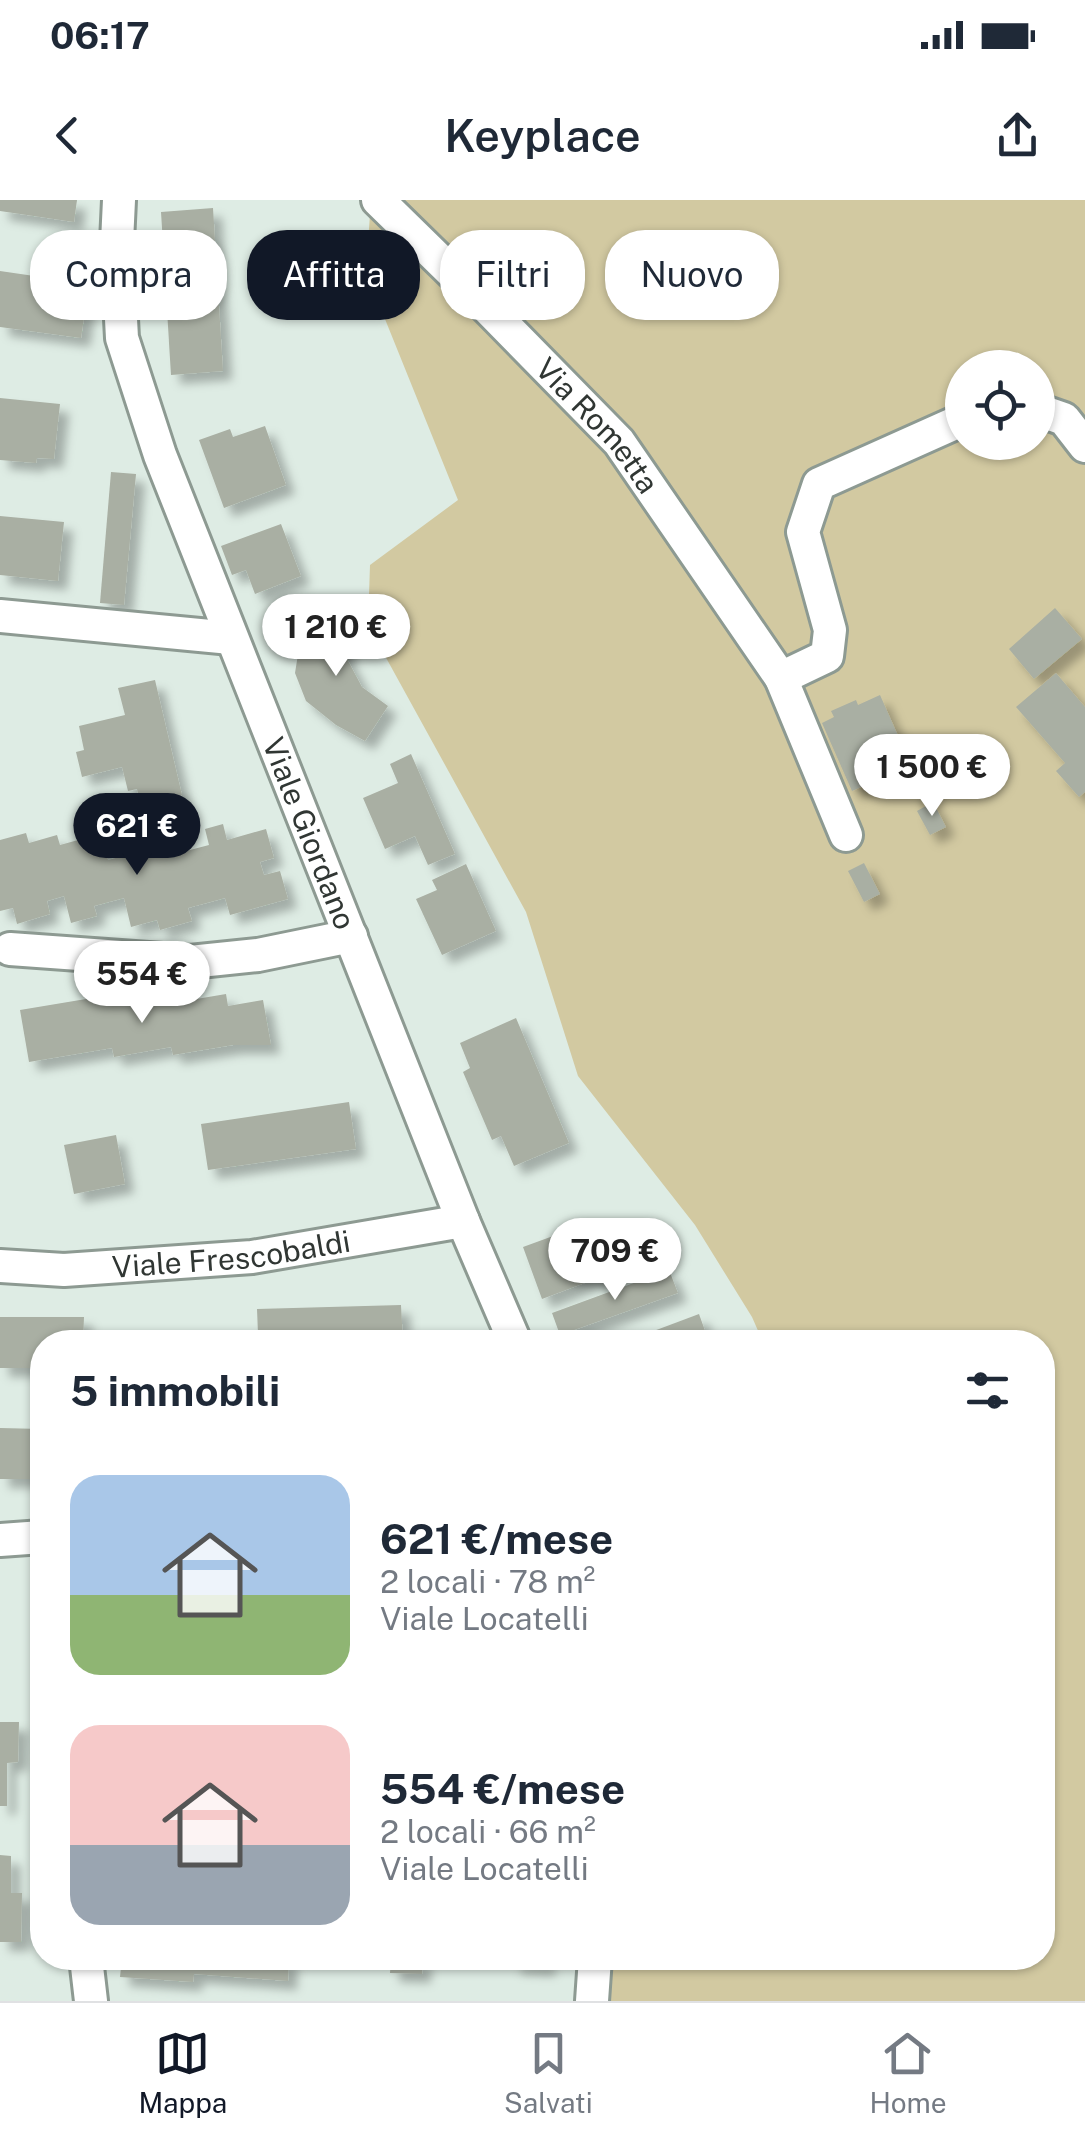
<!DOCTYPE html>
<html lang="it">
<head>
<meta charset="utf-8">
<style>
	:root { --surface:#fff; --page:#f6f6f7; --text:#1f2937; --muted:#747a83; --line:#e0e1e3; --accent:#111827 }
	body { margin:0; font-family:"Public Sans",sans-serif; background:var(--page); color:var(--text); height:100vh; display:flex; flex-direction:column; font-size:38px; white-space:nowrap }
	* { box-sizing:border-box; margin:0 }
	p { font-size:32px; color:var(--muted) }
	.icon { flex:none; width:55px; height:55px; fill:none; stroke:currentColor; stroke-width:2; stroke-linecap:round; stroke-linejoin:round }
	.map { position:relative; flex:1; overflow:hidden }
	.drawer { position:absolute; left:30px; top:1130px; width:1025px; height:640px; display:flex; flex-direction:column; background:var(--surface); border-radius:40px; box-shadow:0 2px 8px #0004 }
	.drawer>* { flex:none }
	.hud { position:absolute; left:30px; top:30px; width:1025px; height:90px; display:flex; gap:20px }
	.buttons { position:absolute; left:945px; top:150px; display:grid; gap:20px }
	.buttons a { display:grid; place-items:center; width:110px; height:110px; border-radius:50%; background:var(--surface); box-shadow:0 2px 8px #0004; font-size:50px }
	.price { position:absolute; translate:-50% -85px; padding:0 22px; border-radius:35px; background:#fff; color:#222; font-size:32px; line-height:65px; filter:drop-shadow(0 2px 5px #0008) }
	.price::after { content:''; position:absolute; left:50%; top:60px; width:30px; height:22px; margin-left:-15px; background:inherit; clip-path:polygon(0 0,100% 0,50% 100%) }
	.price.selected { background:var(--accent); color:#fff }
	ul { padding:0; list-style:none }
	li { display:flex; align-items:center; gap:30px; height:250px; padding:0 40px }
	li span { display:grid; place-items:center; flex:none; width:280px; height:200px; border-radius:30px; color:#555 }
	li>.icon { margin-inline-start:auto }
	span .icon { width:120px; height:120px; fill:#fffc; stroke-width:1 }
	li b { font-size:42px }
	h2 { display:flex; justify-content:space-between; align-items:center; height:120px; padding:0 40px; font-size:42px }
	.chip { padding:0 35px; border-radius:40px; background:var(--surface); box-shadow:0 2px 8px #0004; font-size:35px; line-height:90px }
	.chip.selected { background:var(--accent); color:#fff }
	.status { display:flex; justify-content:space-between; align-items:center; height:70px; padding:0 50px; background:var(--surface); direction:ltr }
	.status svg { height:28px; fill:currentColor }
	header { display:flex; justify-content:space-between; align-items:center; height:130px; padding:0 40px; background:var(--surface); font-size:45px; font-weight:600 }
	.menu { display:flex; justify-content:space-around; align-items:center; height:140px; border-top:2px solid var(--line); background:var(--surface); font-size:28px; color:var(--muted) }
	.menu a { display:grid; justify-items:center; gap:5px }
	.menu .selected { color:var(--accent) }
	.map>svg:first-child { display:block }
</style>
</head>
<body>
<div class="status"><b>06:17</b><svg viewBox="0 0 49 12"><path d="M0 12V9h3v3zM5 12V6h3v6zM10 12V3h3v9zM15 12V0h3v12zM26 1h20v11H26zM47 4h2v5h-2z"/></svg></div>
<header><svg class="icon" aria-label="back" viewBox="0 0 24 24"><path d="M15 5l-7 7 7 7"/></svg>Keyplace<svg class="icon" aria-label="share" viewBox="0 0 24 24"><path d="M12 15V3M7 8l5-5 5 5M5 13v7h14v-7"/></svg></header>
<div class="map">
<svg width="1085" height="1801" viewBox="0 0 1085 1801">
	<defs>
		<filter id="shadow"><feDropShadow dx="9" dy="9" stdDeviation="5" flood-color="#0004"/></filter>
	</defs>
	<rect width="100%" height="100%" fill="#deece4"/>
	<path fill="#d2c9a1" fill-rule="evenodd" d="M371,0h714v1801h-483l2,-43h438v-616h-279l-11,-25 -57,-92 -117,-149 -52,-164 -158,-287 2,-60 88,-65 -92,-228zM962,168h76v74h-76z"/>
	<g fill="#a9afa3" filter="url(#shadow)">
		<path d="M0,0h77l-3,22 -74,-11z"/>
		<path d="M213,8l10,163 -52,4 -10,-163z"/>
		<path d="M0,71l89,13 -8,54 -81,-11z"/>
		<path d="M0,198l60,6 -6,55 -17,-1 -1,5 -36,-3z"/>
		<path d="M265,226l21,59 -62,23 -25,-68 31,-11 3,8z"/>
		<path d="M111,272l25,2 -12,131 -24,-2z"/>
		<path d="M0,316l64,6 -6,59 -58,-6z"/>
		<path d="M281,324l20,52 -46,18 -9,-24 -14,5 -11,-29z"/>
		<path d="M1055,408l27,31 -48,40 -25,-30z"/>
		<path d="M314,414l37,10 -5,33 16,30 26,19 -23,35 -29,-16 -30,-24 -11,-28 5,-31 10,-2z"/>
		<path d="M1056,473l29,34v85l-6,5 -23,-26 9,-8 -49,-56z"/>
		<path d="M155,480l27,115 -41,10 -4,-16 -9,2 -6,-24 -40,10 -6,-25 8,-2 -5,-24 46,-11 -7,-27z"/>
		<path d="M880,495l31,70 -59,26 -30,-68 12,-6 -3,-6 25,-11 2,5z"/>
		<path d="M411,554l44,100 -27,11 -13,-29 -30,13 -22,-51 35,-15 -8,-19z"/>
		<path d="M933,602l13,25 -16,8 -13,-24z"/>
		<path d="M223,624l4,16 39,-11 8,29 -14,4 4,13 16,-4 8,28 -58,16 -5,-17 -37,10 4,13 -32,9 -3,-10 -26,7 -7,-29 -30,8 3,10 -26,7 -7,-27 -17,5 3,13 -33,10 -4,-16 -13,3v-71l26,-7 3,10 28,-8 3,10 40,-11 8,26 56,-15 3,11 42,-11 -4,-16z"/>
		<path d="M864,663l16,31 -16,8 -16,-31z"/>
		<path d="M466,664l30,67 -54,24 -26,-56 21,-9 -5,-10z"/>
		<path d="M165,794l2,10 59,-10 2,12 35,-6 8,45h-38l-60,10 -2,-8 -57,10 -2,-9 -83,14 -9,-52 90,-15 2,8z"/>
		<path d="M516,818l53,125 -55,23 -13,-30 -9,4 -29,-68 7,-4 -10,-25z"/>
		<path d="M349,902l7,47 -148,21 -7,-46z"/>
		<path d="M116,935l9,49 -51,10 -10,-49z"/>
		<path d="M618,1020l17,44 -93,35 -19,-52 63,-23 3,7z"/>
		<path d="M669,1070l9,23 -118,42 -8,-22z"/>
		<path d="M401,1105l2,37h-240v-6l95,-2 -1,-25z"/>
		<path d="M699,1114l10,28h-72l-2,-4z"/>
		<path d="M0,1117h84l-1,25h-41v26h-42z"/>
		<path d="M0,1228l42,1v50h-42z"/>
		<path d="M0,1522h19l-1,40 -11,1v43h-7z"/>
		<path d="M0,1655l11,1v37h11l-1,49h-21z"/>
		<path d="M122,1758h167l-1,23 -94,-7 -1,8 -73,-5z"/>
		<path d="M391,1758h32l-1,16 -32,-1z"/>
		<path d="M512,1758h35l-1,9 -34,-2z"/>
	</g>
	<g fill="none" stroke-linecap="round" stroke-linejoin="round">
		<g stroke="#8d9a92" stroke-width="38">
			<g id="minor">
				<path id="s1" d="M119,0l-2,42 5,96 38,117 303,766 52,121"/>
				<path id="s2" d="M378,0l91,89 150,153 162,236 65,157"/>
				<path d="M1038,210l26,9 21,27"/>
				<path d="M0,416l231,22"/>
				<path d="M781,478l46,-22 3,-26 -27,-98 16,-48 143,-64"/>
				<path d="M10,749l180,13 68,-7 93,-19"/>
				<path id="s3" d="M0,1066l64,4 188,-13 211,-36"/>
				<path d="M0,1340l42,-3"/>
				<path d="M86,1758l5,43"/>
				<path d="M592,1801l3,-43"/>
			</g>
		</g>
		<use href="#minor" stroke="#fff" stroke-width="32"/>
	</g>
	<g text-anchor="middle" dominant-baseline="central" stroke-width="8" stroke-linejoin="round" paint-order="stroke">
		<g font-size="30" fill="#303633" stroke="#fff">
			<text stroke="none"><textPath href="#s2" startOffset="315">Via Rometta</textPath></text>
			<text stroke="none"><textPath href="#s1" startOffset="668">Viale Giordano</textPath></text>
			<text stroke="none"><textPath href="#s3" startOffset="232">Viale Frescobaldi</textPath></text>
		</g>
	</g>
</svg>
<div class="buttons">
<a><svg class="icon" aria-label="locate" viewBox="0 0 24 24"><circle cx="12" cy="12" r="6"/><path d="M12 2v4M12 18v4M2 12h4M18 12h4"/></svg></a>
</div>
<b class="price" style="left:336px;top:479px">1 210 €</b>
<b class="price" style="left:932px;top:619px">1 500 €</b>
<b class="price selected" style="left:137px;top:678px">621 €</b>
<b class="price" style="left:142px;top:826px">554 €</b>
<b class="price" style="left:615px;top:1103px">709 €</b>
<div class="hud">
<a class="chip">Compra</a>
<a class="chip selected">Affitta</a>
<a class="chip">Filtri</a>
<a class="chip">Nuovo</a>
</div>
<section class="drawer">
<h2>5 immobili<svg class="icon" aria-label="filters" viewBox="0 0 24 24"><path d="M4 7h16M4 17h16"/><circle cx="9" cy="7" r="2"/><circle cx="15" cy="17" r="2"/></svg></h2>
<ul>
<li><span style="background:linear-gradient(#a9c7e8 60%,#8fb573 0)"><svg class="icon" aria-label="home" viewBox="0 0 24 24"><path d="M3 11l9-7 9 7M6 9v11h12V9"/></svg></span><div><b>621 €/mese</b><p>2 locali · 78 m²</p><p>Viale Locatelli</p></div></li>
<li><span style="background:linear-gradient(#f6c9c9 60%,#9aa5b1 0)"><svg class="icon" aria-label="home" viewBox="0 0 24 24"><path d="M3 11l9-7 9 7M6 9v11h12V9"/></svg></span><div><b>554 €/mese</b><p>2 locali · 66 m²</p><p>Viale Locatelli</p></div></li>
</ul>
</section>
</div>
<nav class="menu">
<a class="selected"><svg class="icon" aria-label="map" viewBox="0 0 24 24"><path d="M3 6l6-2 6 2 6-2v14l-6 2-6-2-6 2zM9 4v14M15 6v14"/></svg>Mappa</a>
<a><svg class="icon" aria-label="saved" viewBox="0 0 24 24"><path d="M7 4h10v16l-5-4-5 4z"/></svg>Salvati</a>
<a><svg class="icon" aria-label="home" viewBox="0 0 24 24"><path d="M3 11l9-7 9 7M6 9v11h12V9"/></svg>Home</a>
</nav>
</body>
</html>
